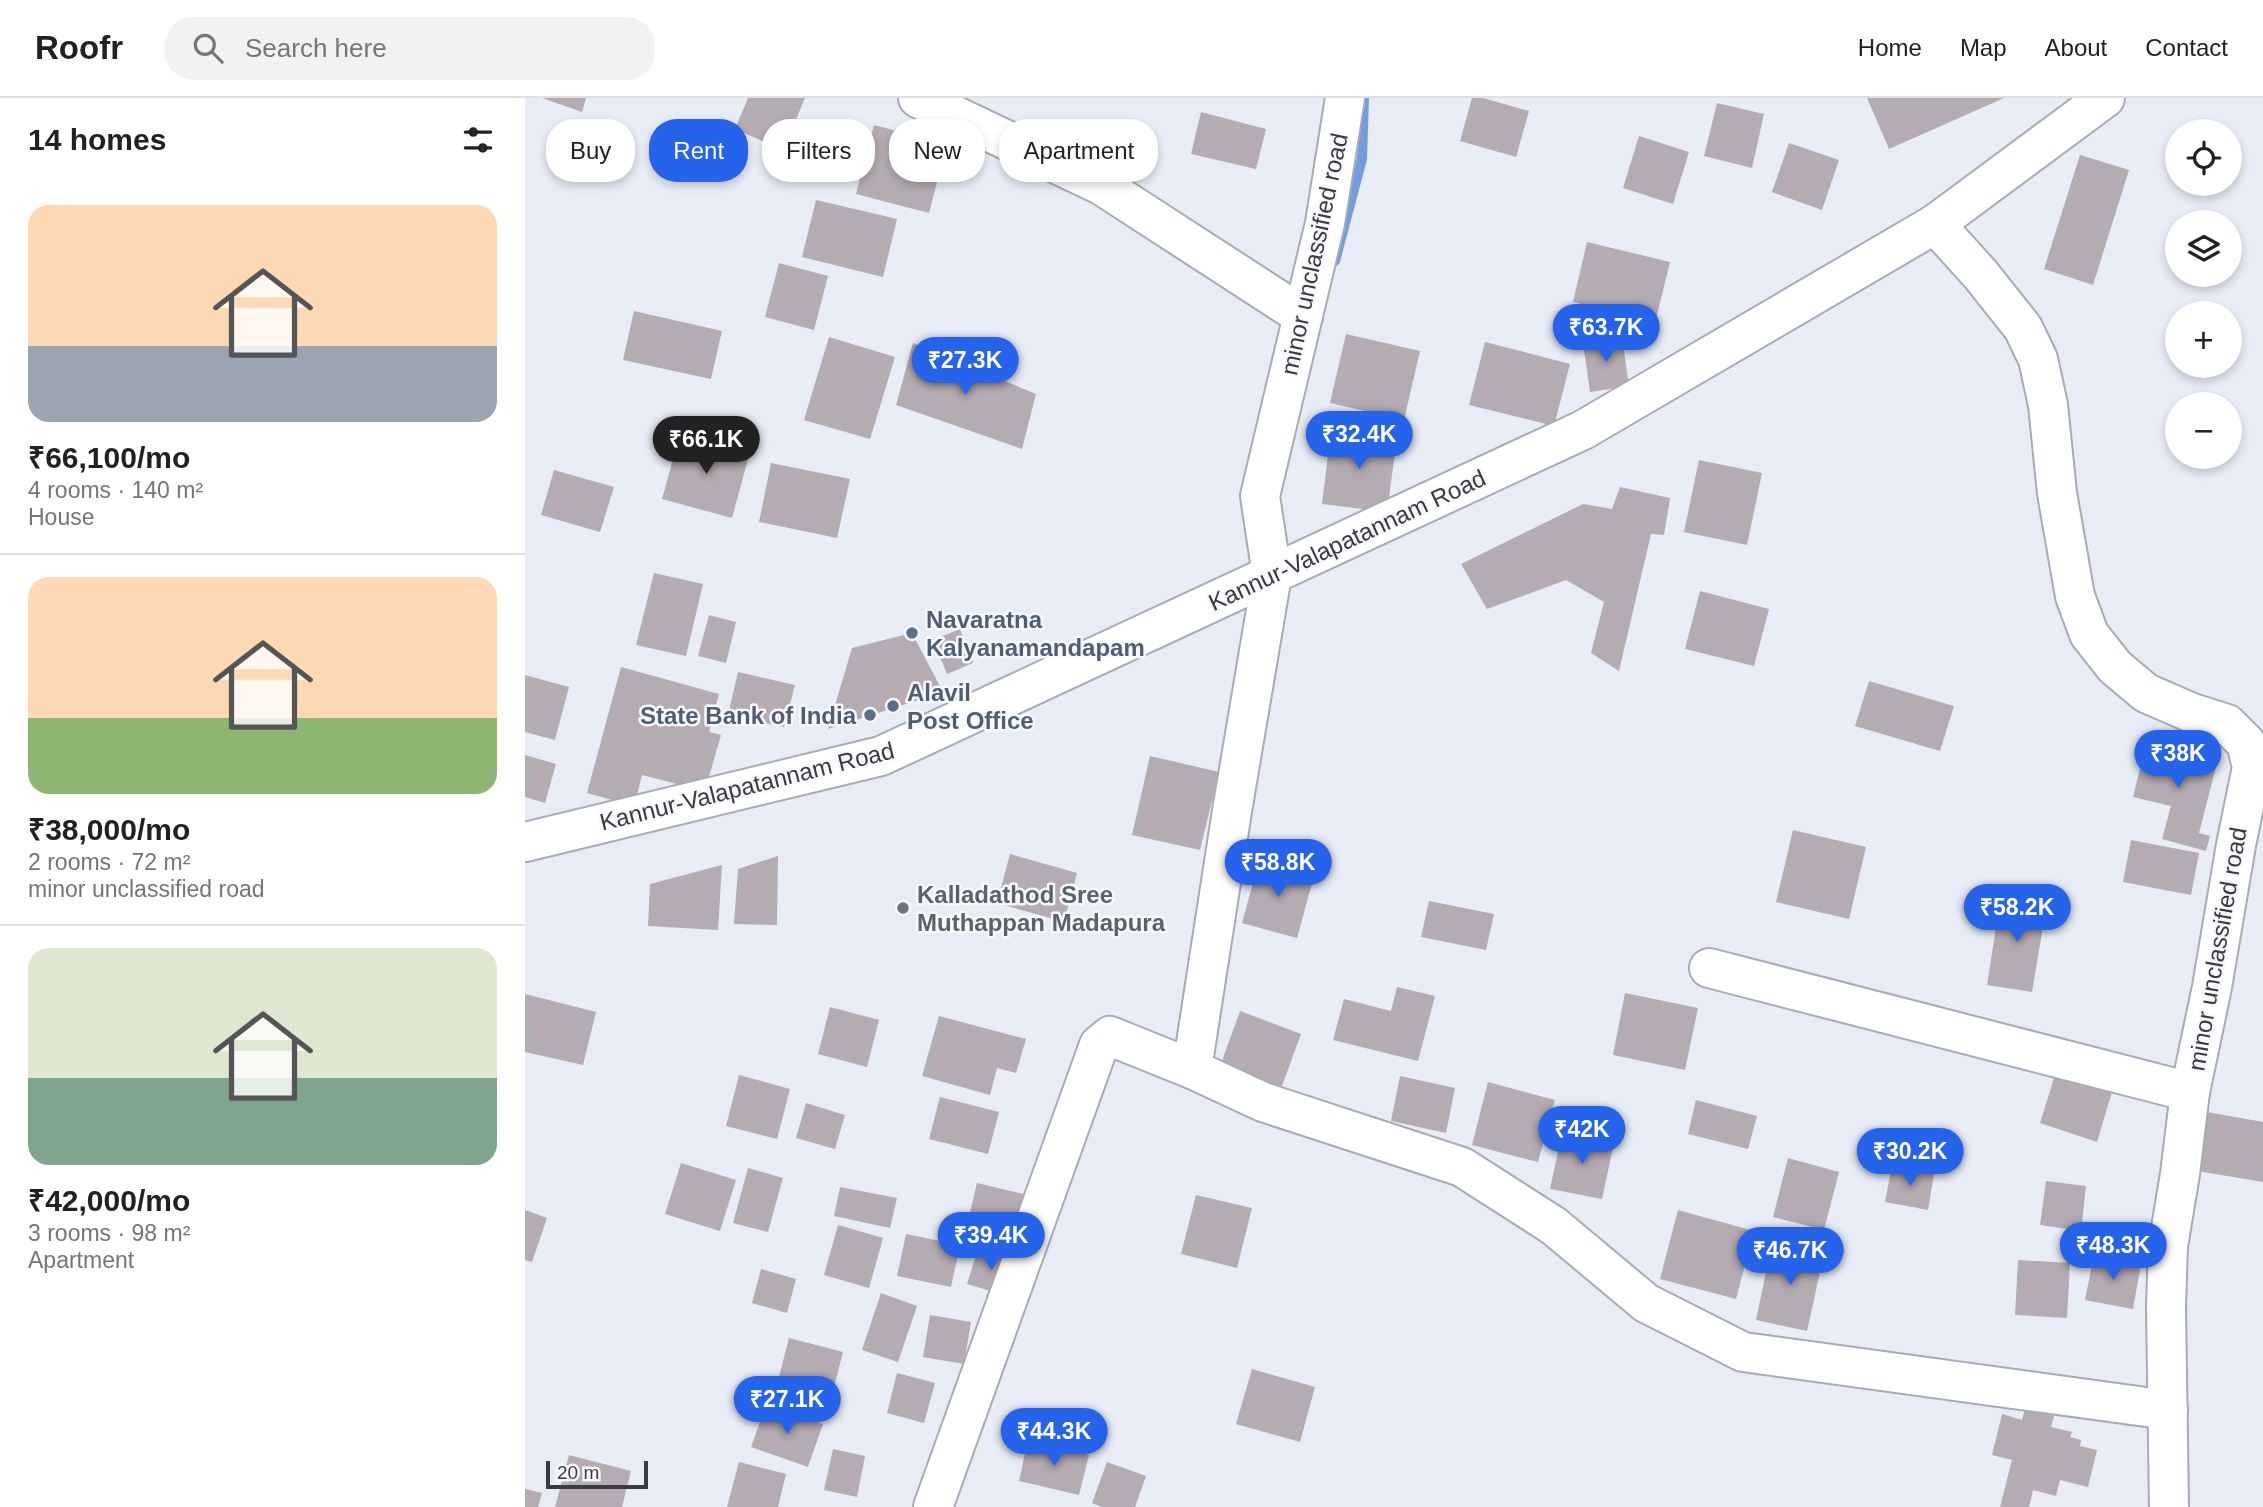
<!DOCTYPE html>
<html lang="en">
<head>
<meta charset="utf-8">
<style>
	:root { --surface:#fff; --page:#f2f2f2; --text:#202124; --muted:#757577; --line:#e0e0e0; --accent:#2563eb }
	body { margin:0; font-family:Arial,sans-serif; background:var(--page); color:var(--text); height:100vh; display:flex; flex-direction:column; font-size:26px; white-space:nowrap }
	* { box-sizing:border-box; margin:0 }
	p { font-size:23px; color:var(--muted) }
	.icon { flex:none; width:38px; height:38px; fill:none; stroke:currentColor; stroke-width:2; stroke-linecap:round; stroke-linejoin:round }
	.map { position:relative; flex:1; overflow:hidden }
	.details { display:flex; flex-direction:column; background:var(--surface); width:525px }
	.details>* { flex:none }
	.banner { position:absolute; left:21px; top:21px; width:665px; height:63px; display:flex; gap:14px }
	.controls { position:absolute; left:1640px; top:21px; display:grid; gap:14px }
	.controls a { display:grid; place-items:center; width:77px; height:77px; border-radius:50%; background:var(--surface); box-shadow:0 4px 10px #0003; font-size:35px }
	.scale { position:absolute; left:21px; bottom:18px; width:102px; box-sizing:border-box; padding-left:7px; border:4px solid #393b3f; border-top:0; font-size:19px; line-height:24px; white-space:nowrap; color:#393b3f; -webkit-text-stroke:5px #f7f9fd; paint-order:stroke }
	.price { position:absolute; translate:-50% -60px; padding:0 16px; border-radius:24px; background:var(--accent); color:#fff; font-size:23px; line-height:46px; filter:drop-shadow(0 2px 4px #0008) }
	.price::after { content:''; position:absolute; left:50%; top:42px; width:21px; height:16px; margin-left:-10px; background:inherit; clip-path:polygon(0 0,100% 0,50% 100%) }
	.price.current { background:#222; color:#fff }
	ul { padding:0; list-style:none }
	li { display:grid; align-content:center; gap:14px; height:371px; padding:0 28px }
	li+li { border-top:2px solid var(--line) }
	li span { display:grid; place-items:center; height:217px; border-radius:21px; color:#555 }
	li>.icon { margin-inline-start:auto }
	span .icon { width:126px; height:126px; fill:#fffc; stroke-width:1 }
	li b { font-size:30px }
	h2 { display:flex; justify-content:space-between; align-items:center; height:84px; padding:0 28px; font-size:30px }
	.tag { padding:0 24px; border-radius:28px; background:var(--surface); box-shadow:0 4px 10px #0003; font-size:24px; line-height:63px }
	.tag.current { background:var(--accent); color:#fff }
	header { display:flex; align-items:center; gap:42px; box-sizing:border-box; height:98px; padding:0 35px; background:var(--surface); border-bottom:2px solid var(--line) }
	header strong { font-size:33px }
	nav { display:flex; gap:38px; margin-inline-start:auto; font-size:24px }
	.search { width:490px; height:63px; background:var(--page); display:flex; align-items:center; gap:18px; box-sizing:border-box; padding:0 24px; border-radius:28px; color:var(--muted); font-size:26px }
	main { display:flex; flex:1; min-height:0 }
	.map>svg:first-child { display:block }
</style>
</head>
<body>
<header>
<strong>Roofr</strong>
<div class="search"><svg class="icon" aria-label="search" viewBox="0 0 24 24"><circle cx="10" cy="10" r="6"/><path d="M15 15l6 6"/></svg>Search here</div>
<nav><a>Home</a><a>Map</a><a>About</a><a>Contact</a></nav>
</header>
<main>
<section class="details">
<h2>14 homes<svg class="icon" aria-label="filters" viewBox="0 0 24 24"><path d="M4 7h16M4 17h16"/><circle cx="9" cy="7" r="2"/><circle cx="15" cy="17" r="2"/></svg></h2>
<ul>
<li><span style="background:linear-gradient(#ffd9b3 65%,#9aa5b1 0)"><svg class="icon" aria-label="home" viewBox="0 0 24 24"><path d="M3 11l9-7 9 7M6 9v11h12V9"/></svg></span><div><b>₹66,100/mo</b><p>4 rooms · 140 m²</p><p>House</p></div></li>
<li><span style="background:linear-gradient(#ffd9b3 65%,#8fb573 0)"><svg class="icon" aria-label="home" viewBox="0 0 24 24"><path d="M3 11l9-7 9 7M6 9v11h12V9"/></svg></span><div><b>₹38,000/mo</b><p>2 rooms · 72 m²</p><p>minor unclassified road</p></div></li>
<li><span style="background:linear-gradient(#dfe7d0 60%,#7fa58c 0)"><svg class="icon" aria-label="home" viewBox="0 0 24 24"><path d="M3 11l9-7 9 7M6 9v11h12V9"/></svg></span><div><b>₹42,000/mo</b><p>3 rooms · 98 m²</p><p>Apartment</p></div></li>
</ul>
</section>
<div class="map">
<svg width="1738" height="1409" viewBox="0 0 1738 1409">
	<rect width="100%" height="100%" fill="#e7ecf6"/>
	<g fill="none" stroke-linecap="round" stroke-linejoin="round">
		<path stroke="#749dde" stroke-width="10" d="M810,163l27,-102 2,-61"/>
	</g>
	<g fill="#b5abb2">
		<path d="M17,0h44l-4,14z"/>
		<path d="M223,0h57l-22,52 -48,-21z"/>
		<path d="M947,0h11l46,13 -13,46 -56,-16z"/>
		<path d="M1342,0h137l-115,51z"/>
		<path d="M1192,5l47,11 -12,54 -48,-12z"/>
		<path d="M676,14l65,17 -10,40 -65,-15z"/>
		<path d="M349,27l73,19 -18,69 -73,-19z"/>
		<path d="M1114,38l50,16 -16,52 -50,-16z"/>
		<path d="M1264,45l50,17 -17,50 -50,-18z"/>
		<path d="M1555,57l49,15 -36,115 -49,-16z"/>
		<path d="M291,102l81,19 -14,58 -81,-20z"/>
		<path d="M1062,144l83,20 -15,61 -82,-21z"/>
		<path d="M254,165l49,13 -14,54 -49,-13z"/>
		<path d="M109,213l88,20 -11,48 -88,-19z"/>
		<path d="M821,236l74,17 -16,69 -74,-17z"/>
		<path d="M304,239l66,20 -25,82 -66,-19z"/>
		<path d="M1097,239l7,49 -39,6 -7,-50z"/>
		<path d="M960,244l85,22 -16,62 -85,-21z"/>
		<path d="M388,245l123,51 -14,55 -126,-44z"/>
		<path d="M806,331l66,9 -10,74 -65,-8z"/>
		<path d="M155,336l70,18 -18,66 -70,-19z"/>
		<path d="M1174,362l63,13 -15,72 -63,-13z"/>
		<path d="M246,365l79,16 -13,59 -78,-16z"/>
		<path d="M29,372l60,17 -14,45 -59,-17z"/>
		<path d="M1095,389l50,11 -6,37 -13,-1 -32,137 -28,-18 13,-51 -38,-22 -79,29 -26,-45 122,-60 29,5z"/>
		<path d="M129,475l49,11 -17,72 -50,-11z"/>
		<path d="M1175,493l69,18 -15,57 -69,-17z"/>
		<path d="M184,517l27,7 -10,41 -28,-7z"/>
		<path d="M435,531l13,34 -26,11 -14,-34z"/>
		<path d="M387,535l31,59 -115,37 24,-81z"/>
		<path d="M96,569l98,27 -10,38 12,3 -13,45 -9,-2 -3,11 -54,-14 -8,31 -47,-13z"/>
		<path d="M213,574l57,13 -11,42 -56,-12z"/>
		<path d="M0,577l44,12 -14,53 -30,-8z"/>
		<path d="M1344,583l85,25 -14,45 -85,-25z"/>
		<path d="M1622,643l71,18 -19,74 11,3 -4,15 -44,-12 9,-33 -38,-9z"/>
		<path d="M0,657l31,9 -11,39 -20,-6z"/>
		<path d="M625,658l69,16 -19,78 -68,-15z"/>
		<path d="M1268,732l73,17 -17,72 -73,-17z"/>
		<path d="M1606,742l68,13 -8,42 -68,-13z"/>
		<path d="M485,756l67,19 -13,49 -67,-19z"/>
		<path d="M253,758l-1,69 -43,-1 4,-55z"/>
		<path d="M734,763l55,15 -17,62 -55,-15z"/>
		<path d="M197,767l-4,65 -70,-4 2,-42z"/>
		<path d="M1476,797l46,8 -15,89 -45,-7z"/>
		<path d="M904,803l65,13 -8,36 -65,-13z"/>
		<path d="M872,889l38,9 -17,65 -85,-21 11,-41 47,12z"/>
		<path d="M1100,895l73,15 -13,62 -72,-15z"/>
		<path d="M0,896l71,18 -13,53 -58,-13z"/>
		<path d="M305,909l49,13 -12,47 -49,-13z"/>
		<path d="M715,913l61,23 -22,60 -61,-22z"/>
		<path d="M414,918l87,23 -10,34 -19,-5 -7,27 -68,-19z"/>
		<path d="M214,977l51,14 -13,50 -51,-13z"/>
		<path d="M1530,977l57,17 -15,50 -57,-19z"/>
		<path d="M875,978l55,12 -9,45 -55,-12z"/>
		<path d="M963,984l67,18 -17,62 -66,-17z"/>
		<path d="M415,999l59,15 -11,42 -59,-15z"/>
		<path d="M1171,1002l61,16 -9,33 -60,-15z"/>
		<path d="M281,1005l39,12 -10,34 -39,-11z"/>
		<path d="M1682,1014l56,10v60l-66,-11z"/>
		<path d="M1037,1035l52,10 -12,56 -52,-10z"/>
		<path d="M1263,1060l51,14 -15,58 -51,-13z"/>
		<path d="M156,1065l55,17 -16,51 -55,-17z"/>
		<path d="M1367,1068l42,8 -6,36 -43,-8z"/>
		<path d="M223,1070l35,10 -15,54 -35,-9z"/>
		<path d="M1521,1083l40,5 -5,45 -41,-6z"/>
		<path d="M452,1085l55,13 -12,50 -55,-13z"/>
		<path d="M315,1089l57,11 -7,30 -56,-12z"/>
		<path d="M671,1097l56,13 -15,60 -56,-14z"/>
		<path d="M0,1112l22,8 -15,44 -7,-2z"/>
		<path d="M1153,1112l76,21 -18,68 -76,-20z"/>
		<path d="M313,1127l45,13 -14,50 -45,-13z"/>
		<path d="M381,1136l54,11 -9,42 -54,-11z"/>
		<path d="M1247,1145l52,11 -17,77 -51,-11z"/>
		<path d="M453,1151l36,11 -10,35 -37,-11z"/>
		<path d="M1569,1157l47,9 -8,45 -48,-9z"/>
		<path d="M1493,1162l52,3 -3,55 -52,-3z"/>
		<path d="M236,1171l35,10 -9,34 -35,-10z"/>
		<path d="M356,1195l36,13 -19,56 -36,-12z"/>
		<path d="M405,1217l41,7 -7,42 -41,-7z"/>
		<path d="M264,1240l54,14 -10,39 -54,-14z"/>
		<path d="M727,1271l63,18 -15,55 -64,-18z"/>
		<path d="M372,1275l38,10 -11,40 -37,-10z"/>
		<path d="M241,1307l57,19 -15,43 -57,-20z"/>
		<path d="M1500,1311l29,7 -3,11 21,5 -2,5 11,3 -1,6 17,4 -9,37 -28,-7 -4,16 -23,-6 -4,17h-29l12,-47 -20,-5 10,-41 20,6z"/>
		<path d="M503,1342l61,15 -10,40 -60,-14z"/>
		<path d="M308,1351l32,7 -8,41 -33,-7z"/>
		<path d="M44,1357l62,16 -9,36h-67z"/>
		<path d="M214,1364l47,12 -8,33h-51z"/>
		<path d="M582,1364l39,14 -11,31h-33l-10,-4z"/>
		<path d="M0,1391l17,4 -4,14h-13z"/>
	</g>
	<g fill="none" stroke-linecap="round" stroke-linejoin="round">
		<g stroke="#a6abb4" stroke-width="42">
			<g id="minor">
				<path d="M393,0l183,87 202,131"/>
				<path d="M1410,126l46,51 42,53 15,31 10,46 9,88 18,103 14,38 26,33 31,26 46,20 35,11 19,19 6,24 -16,78 -24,142 -22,105 -10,82 -12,72 -2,61 3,200"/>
				<path d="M1184,870l481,124"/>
				<path d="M667,971l71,33 199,65 92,59 92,77 97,49 425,58"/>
				<path d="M408,1409l166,-462 11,-9 82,33 40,-258 40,-236 -12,-79 65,-273 20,-125"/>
			</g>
		</g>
		<g stroke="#a6abb4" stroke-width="42">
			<path id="major" d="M0,744l356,-86 702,-326 352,-206 170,-126"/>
		</g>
		<use href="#minor" stroke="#fff" stroke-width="38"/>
		<use href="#major" stroke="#fff" stroke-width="38"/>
	</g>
	<g fill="#5c6f8a" stroke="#f7f9fd" stroke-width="2.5">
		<circle cx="387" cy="535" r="7"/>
		<circle cx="368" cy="608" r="7"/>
		<circle cx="345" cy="617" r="7"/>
	</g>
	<circle fill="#6b7280" stroke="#f7f9fd" stroke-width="2.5" cx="378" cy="810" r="7"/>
	<g text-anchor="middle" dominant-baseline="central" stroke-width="5" stroke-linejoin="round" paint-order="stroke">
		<g font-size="24" fill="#393b3f" stroke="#f7f9fd">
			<text transform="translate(789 156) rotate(-78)">minor unclassified road</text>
			<text transform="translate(822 442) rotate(-25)">Kannur-Valapatannam Road</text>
			<text transform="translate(222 688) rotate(-14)">Kannur-Valapatannam Road</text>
			<text transform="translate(1692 851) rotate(-80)">minor unclassified road</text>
		</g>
		<g font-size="24" font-weight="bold" fill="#4e5e75" stroke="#f7f9fd" text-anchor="start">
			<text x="401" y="521">Navaratna<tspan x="401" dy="28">Kalyanamandapam</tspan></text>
			<text x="382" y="594">Alavil<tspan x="382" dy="28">Post Office</tspan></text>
			<text x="331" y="617" text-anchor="end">State Bank of India</text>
		</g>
		<g font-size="24" font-weight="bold" fill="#5b616d" stroke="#f7f9fd" text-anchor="start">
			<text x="392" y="796">Kalladathod Sree<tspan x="392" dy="28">Muthappan Madapura</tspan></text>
		</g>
	</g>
</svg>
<div class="controls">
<a><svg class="icon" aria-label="locate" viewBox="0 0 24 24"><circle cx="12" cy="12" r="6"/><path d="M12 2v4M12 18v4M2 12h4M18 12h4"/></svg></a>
<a><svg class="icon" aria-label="layers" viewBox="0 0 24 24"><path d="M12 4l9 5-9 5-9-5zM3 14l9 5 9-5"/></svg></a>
<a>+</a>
<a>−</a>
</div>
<div class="scale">20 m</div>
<b class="price" style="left:1081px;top:266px">₹63.7K</b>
<b class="price" style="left:440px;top:299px">₹27.3K</b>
<b class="price" style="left:834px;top:373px">₹32.4K</b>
<b class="price current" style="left:181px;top:378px">₹66.1K</b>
<b class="price" style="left:1653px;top:692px">₹38K</b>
<b class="price" style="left:753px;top:801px">₹58.8K</b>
<b class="price" style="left:1492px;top:846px">₹58.2K</b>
<b class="price" style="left:1057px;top:1068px">₹42K</b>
<b class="price" style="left:1385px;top:1090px">₹30.2K</b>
<b class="price" style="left:466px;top:1174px">₹39.4K</b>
<b class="price" style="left:1588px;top:1184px">₹48.3K</b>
<b class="price" style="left:1265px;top:1189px">₹46.7K</b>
<b class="price" style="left:262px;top:1338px">₹27.1K</b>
<b class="price" style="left:529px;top:1370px">₹44.3K</b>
<div class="banner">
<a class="tag">Buy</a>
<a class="tag current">Rent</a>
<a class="tag">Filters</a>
<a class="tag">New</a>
<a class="tag">Apartment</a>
</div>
</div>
</main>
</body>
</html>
